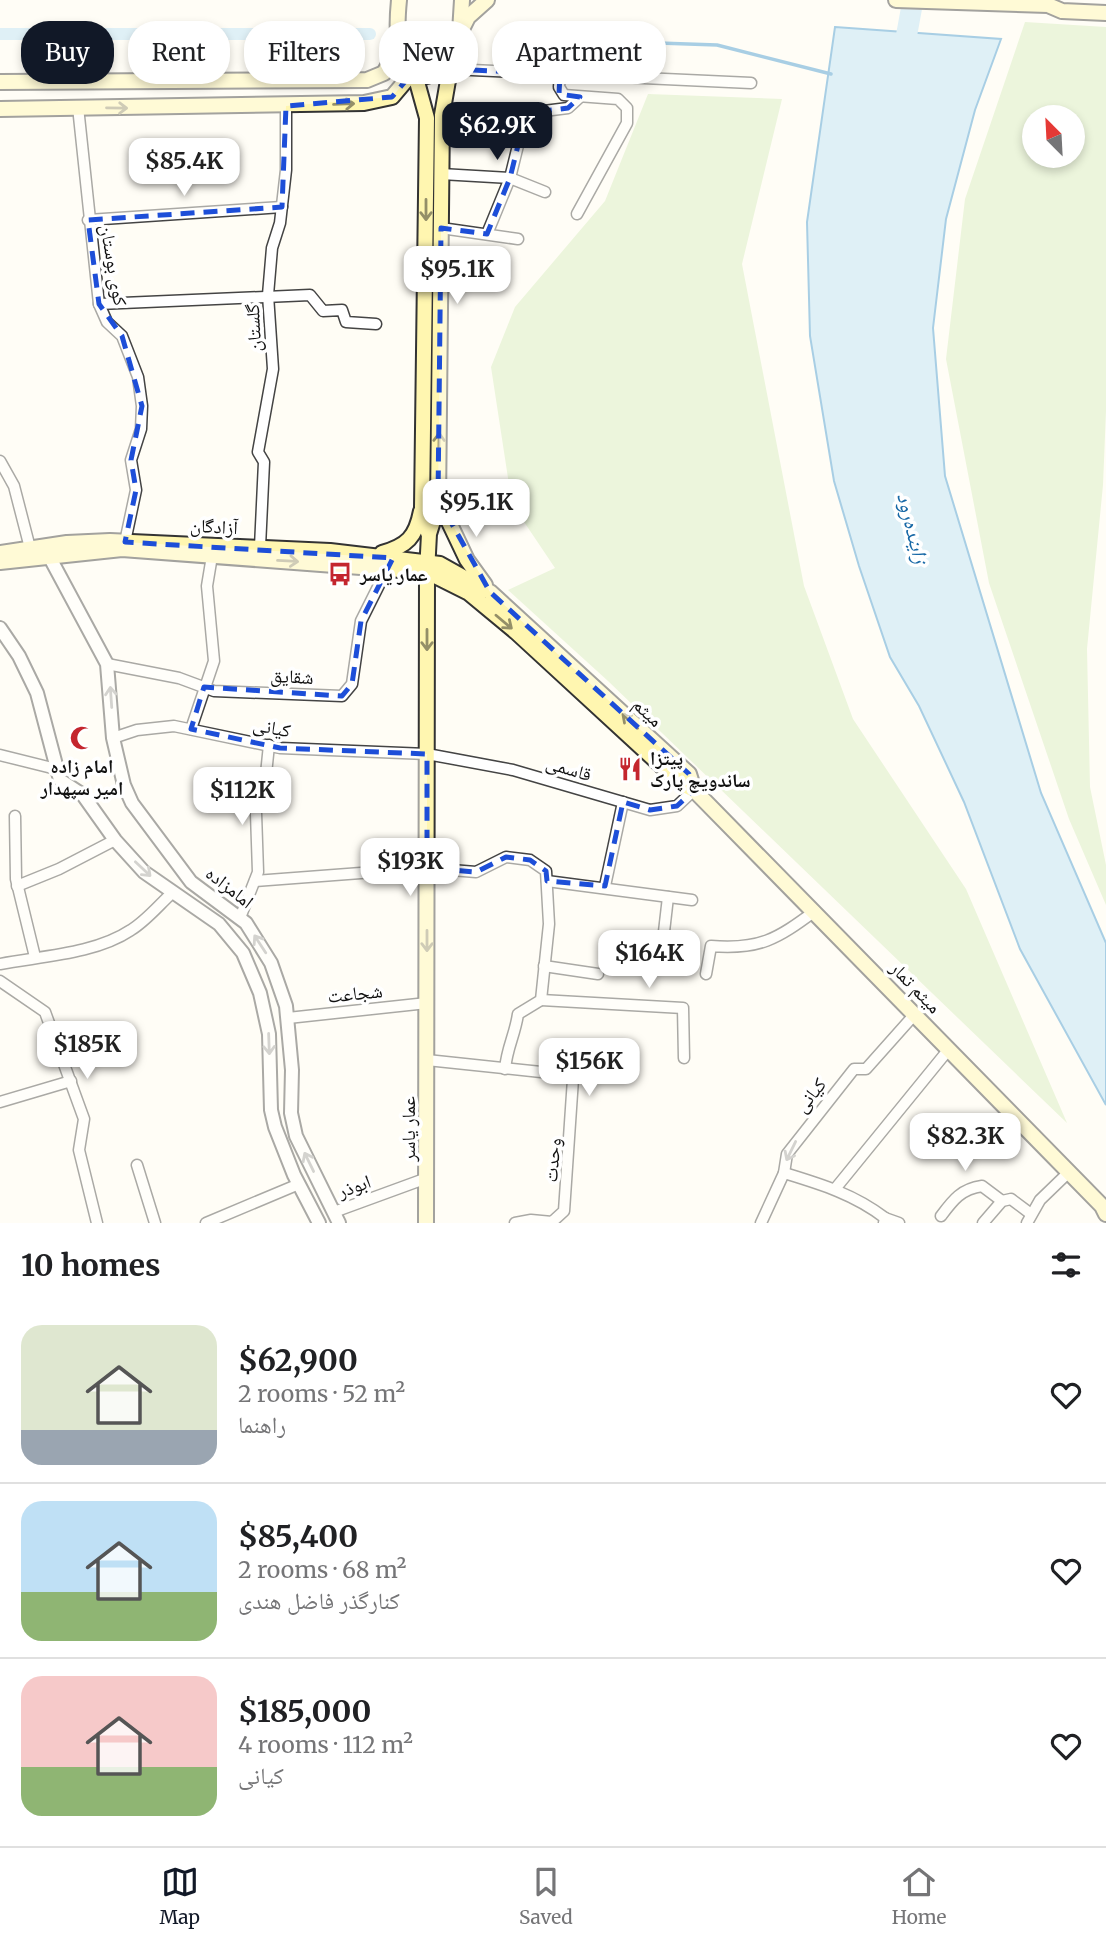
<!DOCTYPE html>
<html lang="en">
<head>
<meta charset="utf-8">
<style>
	:root { --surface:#fff; --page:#f6f6f6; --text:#202124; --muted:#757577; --line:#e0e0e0; --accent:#111827 }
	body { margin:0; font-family:Merriweather,"Noto Naskh Arabic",serif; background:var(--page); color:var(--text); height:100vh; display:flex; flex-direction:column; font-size:26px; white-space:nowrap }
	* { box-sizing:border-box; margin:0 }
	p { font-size:23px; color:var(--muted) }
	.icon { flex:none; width:38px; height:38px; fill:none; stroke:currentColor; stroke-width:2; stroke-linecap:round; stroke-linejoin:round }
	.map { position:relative; height:1223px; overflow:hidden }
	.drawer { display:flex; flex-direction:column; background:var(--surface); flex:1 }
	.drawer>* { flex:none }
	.guide { position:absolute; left:21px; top:21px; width:700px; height:63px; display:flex; gap:14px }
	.needle { width:46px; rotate:336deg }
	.controls { position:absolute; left:1022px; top:105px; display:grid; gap:14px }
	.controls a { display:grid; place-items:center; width:63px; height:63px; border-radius:50%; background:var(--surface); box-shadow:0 4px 10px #0003; font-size:35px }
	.price { position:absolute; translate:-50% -60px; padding:0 16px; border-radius:14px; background:#fff; color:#222; font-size:23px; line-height:46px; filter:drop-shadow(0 2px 4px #0008) }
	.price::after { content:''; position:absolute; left:50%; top:42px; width:21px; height:16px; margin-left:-10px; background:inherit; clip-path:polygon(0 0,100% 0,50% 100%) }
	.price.active { background:var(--accent); color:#fff }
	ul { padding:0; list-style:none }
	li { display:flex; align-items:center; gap:21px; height:175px; padding:0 21px }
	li+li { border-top:2px solid var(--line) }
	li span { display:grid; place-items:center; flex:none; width:196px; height:140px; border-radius:21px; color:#555 }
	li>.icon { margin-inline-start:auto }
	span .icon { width:84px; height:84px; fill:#fffc; stroke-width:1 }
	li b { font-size:30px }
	h2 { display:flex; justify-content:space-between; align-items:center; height:84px; padding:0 21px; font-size:30px }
	.chip { padding:0 24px; border-radius:28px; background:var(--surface); box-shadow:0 4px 10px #0003; font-size:24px; line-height:63px }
	.chip.active { background:var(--accent); color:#fff }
	.tabs { display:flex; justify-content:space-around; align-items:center; height:98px; border-top:2px solid var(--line); background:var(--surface); font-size:19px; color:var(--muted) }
	.tabs a { display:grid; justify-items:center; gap:4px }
	.tabs .active { color:var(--accent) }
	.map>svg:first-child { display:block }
</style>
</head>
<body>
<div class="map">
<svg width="1106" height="1223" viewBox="0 0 1106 1223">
	<rect width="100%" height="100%" fill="#fffdf5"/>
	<g fill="#d5ebbd" fill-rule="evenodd">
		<path d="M1025,22l81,5v384l-3,74 -16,164 3,138 16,78v40l-37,-86 -80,-236 -43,-224 19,-160zM1073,117v39h-39v-39z"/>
		<path d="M648,94l134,5 -40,165 62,322 49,133 113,170 101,234 -459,-442 -100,-91 47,-22 -43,-64 -21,-137 24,-60 90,-106z"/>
	</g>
	<path fill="#b9e0f7" stroke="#3f96cf" stroke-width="2" d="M835,27l166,12 -26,71 -29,109 -13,109 12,148 96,317 65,150v162l-86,-156 -56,-147 -45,-96 -29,-49 -31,-91 -25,-85 -24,-145 -3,-114z"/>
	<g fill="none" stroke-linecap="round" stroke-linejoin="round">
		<path stroke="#3f96cf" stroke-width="3.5" d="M512,38l205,7 114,29"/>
		<path stroke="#b9e0f7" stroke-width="12" d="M0,34h370"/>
		<path stroke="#b9e0f7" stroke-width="21" d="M902,60l11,-60"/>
		<g stroke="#444" stroke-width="13">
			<g id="minor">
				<path d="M450,69l301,14"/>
				<path d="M560,74l-1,13 5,8 54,4 9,9v15l-50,91"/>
				<path d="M78,107l21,197 8,18 15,14 16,41 4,29 -1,23 -10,31 5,30 -11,52"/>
				<path d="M441,174l69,4 35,14"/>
				<path d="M88,220l194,-13"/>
				<path d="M441,228l77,11"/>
				<path d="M487,234l23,-56 13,-53 21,-14 24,-3 12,-11"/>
				<path d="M99,304l211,-9 13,16 19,-1 4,12 30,2"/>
				<path d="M0,461l14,25 16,62"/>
				<path d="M260,547l4,-85 -6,-10 15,-83 -5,-74 4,-47 8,-25 6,-53v-64"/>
				<path d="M107,664l72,14 35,13 128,5 10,-12 9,-63 26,-52"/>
				<path d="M191,729l23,-68 -7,-75 5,-30"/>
				<path d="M113,738l24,-8 37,-4 106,22 147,6 86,16 137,40 27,-4 17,-16"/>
				<path d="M0,755l56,14"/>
				<path d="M15,816l1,63 19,78"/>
				<path d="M255,881l172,-13 49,4 30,-15 24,3 16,11 3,53 -8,76 -23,14c-3,21 -11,33 -13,55"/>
				<path d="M547,881l145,19"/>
				<path d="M17,886l42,-17 56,-29"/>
				<path d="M605,886l18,-84"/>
				<path d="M240,918l18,-46 -3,-88 11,-10 3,-29"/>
				<path d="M662,949l6,-52"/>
				<path d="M0,964c42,-8 95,-10 131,-34 15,-9 28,-25 41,-37"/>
				<path d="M544,966l54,8"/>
				<path d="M706,974l5,-28c49,4 66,-7 104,-35"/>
				<path d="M0,981l45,31 39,107 -5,31 18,73"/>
				<path d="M541,1000l142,8 1,50"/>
				<path d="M288,1018l139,-15"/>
				<path d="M427,1060l114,12 32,7 -9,132 -12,11 -21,-2 -16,3"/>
				<path d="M0,1102l71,-21"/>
				<path d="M137,1165l18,58"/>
				<path d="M784,1173c36,11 70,21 101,45l-1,5"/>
				<path d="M835,1189l114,-140"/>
				<path d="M334,1212l93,-34"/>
				<path d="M941,1216c12,-16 20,-27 41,-30l20,15"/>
				<path d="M885,1218l14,5"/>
				<path d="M206,1223l93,-39"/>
				<path d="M761,1223l23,-50 3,-19 67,-85h12l49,-55"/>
				<path d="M983,1223l19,-22 9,-2 20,15"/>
				<path d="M1027,1223l13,-23 29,-28"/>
			</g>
		</g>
		<g stroke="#444" stroke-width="16">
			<g id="tertiary">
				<path d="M49,556l58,108 6,74 11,47 8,18 59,79 55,41 25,40 15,43 6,64 -1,43 5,23 43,87"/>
				<path d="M0,628l19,28 18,37 23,87 23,15 32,45 29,32 75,52 24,29 17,40 9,41 2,76 4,17 19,48 25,48"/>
			</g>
		</g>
		<g stroke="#333" stroke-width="18">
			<g id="secondary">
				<path d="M399,0c-3,30 -5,64 28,76l23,-7 9,-21 3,-48"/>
				<path d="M896,0l152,5 14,6 44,2"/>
				<path d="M462,29l6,-12 19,-17"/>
				<path d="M414,71l13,47 -5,389 6,26"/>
				<path d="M0,82l367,-2 17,-7 16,-28"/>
				<path d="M0,109l364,-6 28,-6 22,-26"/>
				<path d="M438,499l29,61 18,25"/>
				<path d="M0,553l67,-10 43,-2 220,10 110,13 50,28 199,182 5,16 -15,-8 -163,-150 -47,-39 -42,-21 -305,-23 -122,13"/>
				<path d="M382,553c25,-7 34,-16 39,-42"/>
				<path d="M694,790l408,416 4,8"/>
				<path d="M426,1223l1,-651 2,-38 9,-29 4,-390 8,-46"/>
			</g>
		</g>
		<use href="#minor" stroke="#fff" stroke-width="10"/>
		<use href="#tertiary" stroke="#fff" stroke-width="12"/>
		<use href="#secondary" stroke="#fff6b0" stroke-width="14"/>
	</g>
	<defs><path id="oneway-shaft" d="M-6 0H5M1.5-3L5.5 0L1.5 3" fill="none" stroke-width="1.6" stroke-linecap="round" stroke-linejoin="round" transform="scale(1.75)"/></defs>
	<g stroke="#948f68">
		<use href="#oneway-shaft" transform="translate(344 104) rotate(-2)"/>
		<use href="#oneway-shaft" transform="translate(117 108) rotate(1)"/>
		<use href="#oneway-shaft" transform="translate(426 210) rotate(90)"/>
		<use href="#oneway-shaft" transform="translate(439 443) rotate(-89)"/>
		<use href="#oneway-shaft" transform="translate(288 561) rotate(3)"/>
		<use href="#oneway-shaft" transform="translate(504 622) rotate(40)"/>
		<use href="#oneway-shaft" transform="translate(427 640) rotate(90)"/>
		<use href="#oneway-shaft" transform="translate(630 721) rotate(-137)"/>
		<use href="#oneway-shaft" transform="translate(427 941) rotate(90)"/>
	</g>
	<g stroke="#a0a0a0">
		<use href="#oneway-shaft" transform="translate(111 697) rotate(-94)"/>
		<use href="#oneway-shaft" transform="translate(143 869) rotate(43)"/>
		<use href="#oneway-shaft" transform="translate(260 944) rotate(-123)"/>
		<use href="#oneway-shaft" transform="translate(269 1044) rotate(88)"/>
		<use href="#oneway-shaft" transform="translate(791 1151) rotate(116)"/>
		<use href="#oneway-shaft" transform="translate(309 1162) rotate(-116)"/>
	</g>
	<path d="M0 0H1106V1223H0ZM450,69l110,5 -1,20 21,3 -12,11 -24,3 -21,14 -13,53 -23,56 -46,-6 -3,271 52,93 199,182 5,16 -17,16 -27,4 -27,-8 -18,84 -58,-5 -1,-10 -16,-11 -24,-3 -30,15 -49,-4v-114l-147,-6 -89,-19 13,-42 138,9 10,-12 9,-63 32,-63 -268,-16 11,-52 -5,-30 11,-54 -20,-70 -23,-32 -11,-84 194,-13 4,-101 106,-9 22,-26 13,5z" fill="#fffdf5" fill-opacity=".55" fill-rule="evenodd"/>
	<path fill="none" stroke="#1d4ed8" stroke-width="5" stroke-dasharray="14 9" stroke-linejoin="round" d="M450,69l110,5 -1,20 21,3 -12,11 -24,3 -21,14 -13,53 -23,56 -46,-6 -3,271 52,93 199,182 5,16 -17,16 -27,4 -27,-8 -18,84 -58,-5 -1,-10 -16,-11 -24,-3 -30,15 -49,-4v-114l-147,-6 -89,-19 13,-42 138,9 10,-12 9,-63 32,-63 -268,-16 11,-52 -5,-30 11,-54 -20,-70 -23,-32 -11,-84 194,-13 4,-101 106,-9 22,-26 13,5z"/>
	<defs>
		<g id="bus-bare" transform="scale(1.89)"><path d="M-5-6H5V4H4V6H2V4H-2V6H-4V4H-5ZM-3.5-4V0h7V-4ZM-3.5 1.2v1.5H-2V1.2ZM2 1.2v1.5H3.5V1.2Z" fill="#c4262e" stroke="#fff" stroke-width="2.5" paint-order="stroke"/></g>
		<g id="mosque-bare" transform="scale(1.89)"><path d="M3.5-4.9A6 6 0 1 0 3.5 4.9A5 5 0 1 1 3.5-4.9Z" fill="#c4262e" stroke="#fff" stroke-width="2.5" paint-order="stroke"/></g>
		<g id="restaurant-bare" transform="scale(1.89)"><path d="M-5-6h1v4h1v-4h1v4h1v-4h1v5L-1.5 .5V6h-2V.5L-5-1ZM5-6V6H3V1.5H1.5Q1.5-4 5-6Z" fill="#c4262e" stroke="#fff" stroke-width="2.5" paint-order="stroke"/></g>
	</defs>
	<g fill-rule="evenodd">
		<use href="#bus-bare" x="340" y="574"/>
		<use href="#mosque-bare" x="82" y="738"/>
		<use href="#restaurant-bare" x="630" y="769"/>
	</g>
	<g text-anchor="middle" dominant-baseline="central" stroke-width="7" stroke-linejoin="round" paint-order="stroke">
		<g font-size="19" fill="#111" stroke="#fff">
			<text transform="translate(114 265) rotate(80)">کوی بوستان</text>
			<text transform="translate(253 328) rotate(-93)">گلستان</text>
			<text transform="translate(214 526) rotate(3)">آزادگان</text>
			<text transform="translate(292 676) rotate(3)">شقایق</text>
			<text transform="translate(648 712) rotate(43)">میثم</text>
			<text transform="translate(272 727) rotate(11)">کیانی</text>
			<text transform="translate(569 768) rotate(17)">قاسمی</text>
			<text transform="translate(230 887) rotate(38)">امامزاده</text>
			<text transform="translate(916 987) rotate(46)">میثم تمار</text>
			<text transform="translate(355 993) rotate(-6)">شجاعت</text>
			<text transform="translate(810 1095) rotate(-51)">کیانی</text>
			<text transform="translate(408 1129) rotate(-90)">عمار یاسر</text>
			<text transform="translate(552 1160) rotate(-85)">وحدت</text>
			<text transform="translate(354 1186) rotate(-20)">ابوذر</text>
		</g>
		<g font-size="19" font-weight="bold" fill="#111" stroke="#fff" text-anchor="start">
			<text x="360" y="574">عمار یاسر</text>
			<text x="650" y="758">پیتزا<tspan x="650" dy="22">ساندویچ پارک</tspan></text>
			<text x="82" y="766" text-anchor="middle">امام زاده<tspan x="82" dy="22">امیر سپهدار</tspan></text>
		</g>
		<g font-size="21" font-style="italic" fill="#1768a6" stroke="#fff">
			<text transform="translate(913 528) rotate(76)">زاینده‌رود</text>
		</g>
	</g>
</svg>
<div class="controls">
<a><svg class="needle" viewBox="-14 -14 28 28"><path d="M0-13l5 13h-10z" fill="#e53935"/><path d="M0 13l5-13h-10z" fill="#757577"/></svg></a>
</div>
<b class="price active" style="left:497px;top:162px">$62.9K</b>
<b class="price" style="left:184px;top:198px">$85.4K</b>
<b class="price" style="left:457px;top:306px">$95.1K</b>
<b class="price" style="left:476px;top:539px">$95.1K</b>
<b class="price" style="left:242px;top:827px">$112K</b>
<b class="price" style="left:410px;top:898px">$193K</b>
<b class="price" style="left:649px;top:990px">$164K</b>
<b class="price" style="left:87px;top:1081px">$185K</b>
<b class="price" style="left:589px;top:1098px">$156K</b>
<b class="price" style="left:965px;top:1173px">$82.3K</b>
<div class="guide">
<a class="chip active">Buy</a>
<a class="chip">Rent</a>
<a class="chip">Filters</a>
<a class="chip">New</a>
<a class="chip">Apartment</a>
</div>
</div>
<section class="drawer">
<h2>10 homes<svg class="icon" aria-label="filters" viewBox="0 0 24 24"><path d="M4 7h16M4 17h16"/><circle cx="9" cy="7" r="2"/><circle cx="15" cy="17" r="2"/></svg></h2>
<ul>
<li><span style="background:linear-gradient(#dfe7d0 75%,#9aa5b1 0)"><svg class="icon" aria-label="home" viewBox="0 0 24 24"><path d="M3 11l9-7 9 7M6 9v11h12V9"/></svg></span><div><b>$62,900</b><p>2 rooms · 52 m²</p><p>راهنما</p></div><svg class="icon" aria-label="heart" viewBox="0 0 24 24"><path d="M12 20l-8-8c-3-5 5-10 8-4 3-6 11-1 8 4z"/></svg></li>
<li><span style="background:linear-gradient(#bfe0f5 65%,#8fb573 0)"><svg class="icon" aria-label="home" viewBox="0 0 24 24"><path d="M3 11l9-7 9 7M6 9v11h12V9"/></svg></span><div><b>$85,400</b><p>2 rooms · 68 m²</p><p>کنارگذر فاضل هندی</p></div><svg class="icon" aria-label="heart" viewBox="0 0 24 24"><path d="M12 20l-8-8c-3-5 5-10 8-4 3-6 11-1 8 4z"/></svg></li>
<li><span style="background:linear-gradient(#f6c9c9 65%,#8fb573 0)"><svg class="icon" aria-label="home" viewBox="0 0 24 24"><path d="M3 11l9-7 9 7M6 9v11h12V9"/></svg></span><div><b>$185,000</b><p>4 rooms · 112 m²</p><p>کیانی</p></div><svg class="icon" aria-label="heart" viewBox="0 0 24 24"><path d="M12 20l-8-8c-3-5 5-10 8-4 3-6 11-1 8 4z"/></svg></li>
</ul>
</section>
<nav class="tabs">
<a class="active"><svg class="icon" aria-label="map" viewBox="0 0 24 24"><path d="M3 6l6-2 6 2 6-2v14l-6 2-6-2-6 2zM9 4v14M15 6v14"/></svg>Map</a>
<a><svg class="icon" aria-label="saved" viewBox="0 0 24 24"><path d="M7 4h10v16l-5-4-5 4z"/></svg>Saved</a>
<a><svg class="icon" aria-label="home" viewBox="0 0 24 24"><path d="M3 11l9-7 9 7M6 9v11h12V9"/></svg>Home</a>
</nav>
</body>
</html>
